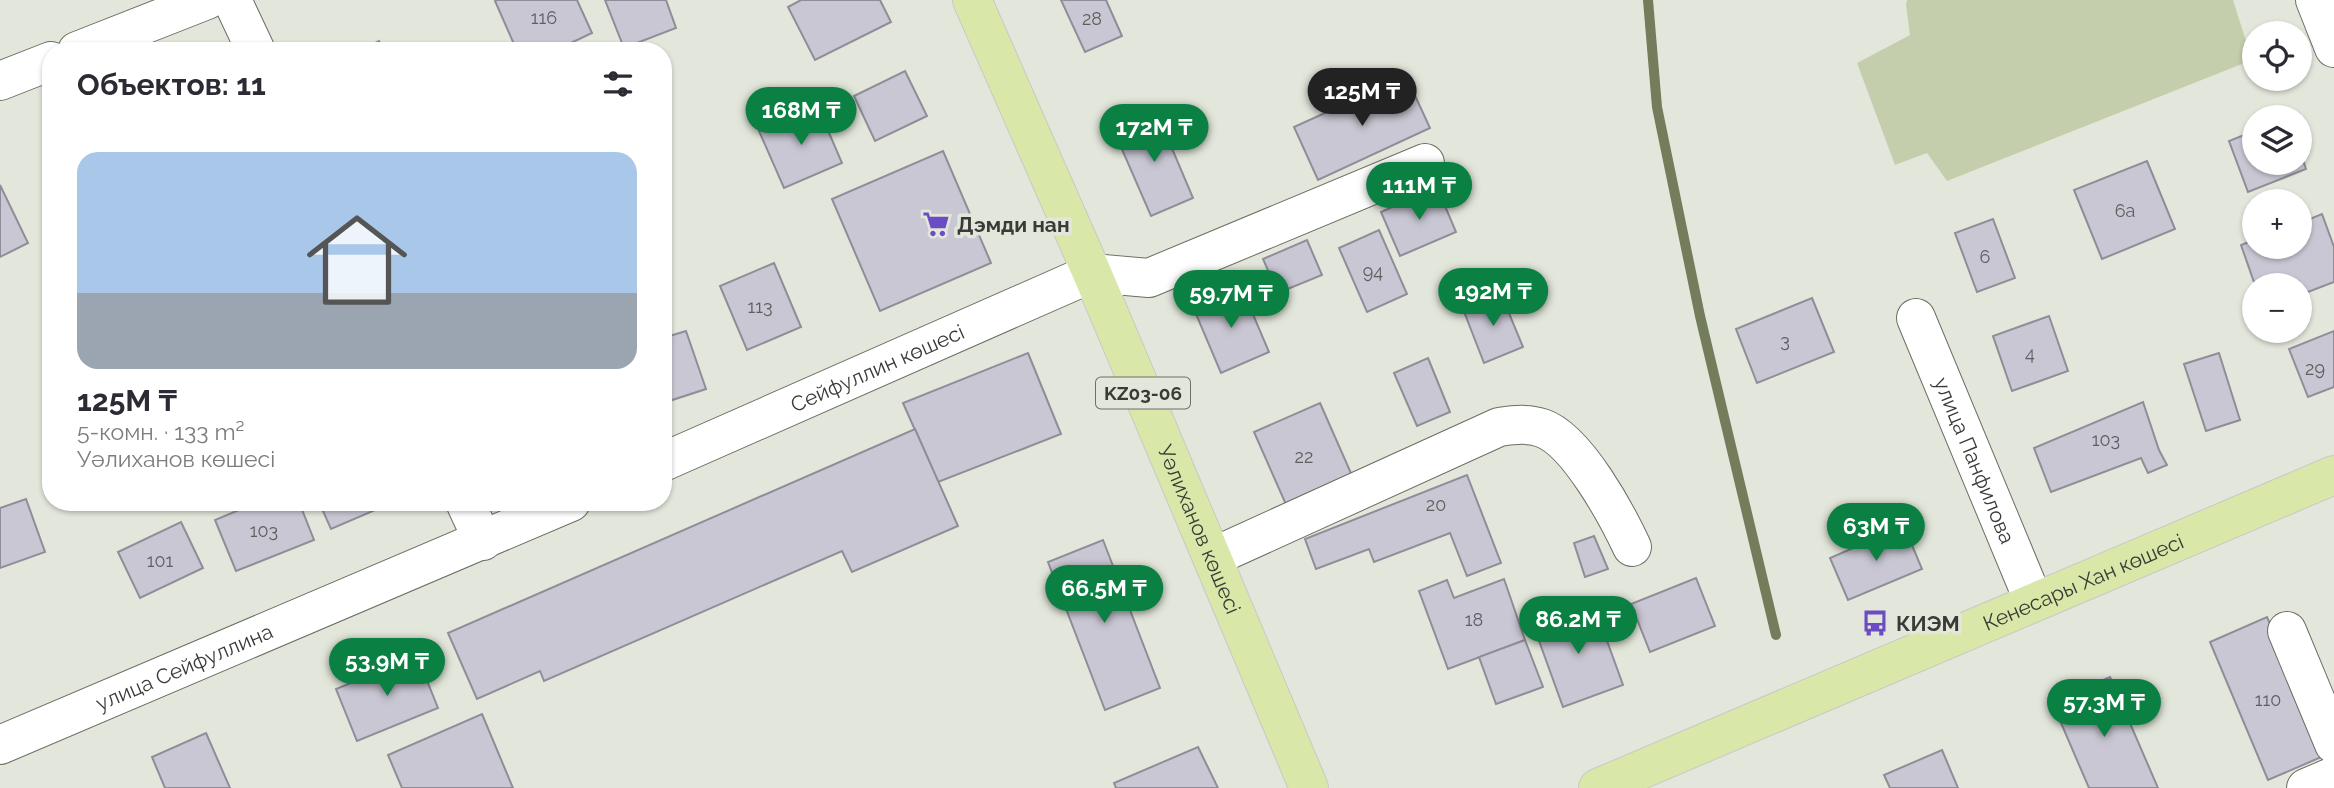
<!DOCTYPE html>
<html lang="ru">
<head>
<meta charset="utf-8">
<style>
	:root { --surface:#fff; --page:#f7f7f7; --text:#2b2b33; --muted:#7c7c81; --accent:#0b8043 }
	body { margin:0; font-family:Raleway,sans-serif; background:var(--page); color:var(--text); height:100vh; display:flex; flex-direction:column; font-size:26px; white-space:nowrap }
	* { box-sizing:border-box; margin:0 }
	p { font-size:23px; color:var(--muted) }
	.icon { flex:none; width:38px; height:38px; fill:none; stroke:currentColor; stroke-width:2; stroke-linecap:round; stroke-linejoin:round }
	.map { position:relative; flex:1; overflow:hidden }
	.details { position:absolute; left:42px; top:42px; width:630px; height:469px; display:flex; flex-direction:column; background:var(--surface); border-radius:28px; box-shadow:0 2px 5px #0004 }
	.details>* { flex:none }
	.buttons { position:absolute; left:2242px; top:21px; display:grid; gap:14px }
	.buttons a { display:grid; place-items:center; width:70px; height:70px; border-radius:50%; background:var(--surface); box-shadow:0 2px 5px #0004; font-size:35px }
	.price { position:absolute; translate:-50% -60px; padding:0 16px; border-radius:24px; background:var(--accent); color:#fff; font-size:23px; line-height:46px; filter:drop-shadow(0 2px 4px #0008) }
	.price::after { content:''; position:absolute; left:50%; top:42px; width:21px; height:16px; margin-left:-10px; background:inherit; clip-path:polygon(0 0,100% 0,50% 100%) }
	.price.active { background:#222; color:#fff }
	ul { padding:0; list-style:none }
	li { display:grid; align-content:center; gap:14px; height:371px; padding:0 35px }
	li span { display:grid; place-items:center; height:217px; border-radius:21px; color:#555 }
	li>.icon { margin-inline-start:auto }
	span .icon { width:126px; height:126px; fill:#fffc; stroke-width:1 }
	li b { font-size:30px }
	h2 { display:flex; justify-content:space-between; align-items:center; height:84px; padding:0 35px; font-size:30px }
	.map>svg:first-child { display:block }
</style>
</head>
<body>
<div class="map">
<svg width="2334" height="788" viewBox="0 0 2334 788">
	<rect width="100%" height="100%" fill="#e3e7db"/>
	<path fill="#c4ceac" d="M1907,0h326l19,60 -305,121 -20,-28 -32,12 -38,-102 53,-28 -4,-30z"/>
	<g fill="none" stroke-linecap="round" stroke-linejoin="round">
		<path stroke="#737c5b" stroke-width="10" d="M1648,0l9,107 43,209 76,319"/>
	</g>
	<g fill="#c9c7d3" stroke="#8f8d98" stroke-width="2">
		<path d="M497,0h80l15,33 -38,18h-37l-22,-50z"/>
		<path d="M605,0h61l10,28 -52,20z"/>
		<path d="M801,0h79l11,22 -76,38 -27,-53z"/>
		<path d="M1061,0h45l16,36 -37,16z"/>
		<path d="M379,41l5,10h-25z"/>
		<path d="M905,71l22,45 -52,25 -21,-45z"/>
		<path d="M1406,76l24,52 -112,52 -24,-53z"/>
		<path d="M817,105l25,58 -58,25 -25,-57z"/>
		<path d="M1157,113l36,85 -42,18 -37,-85z"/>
		<path d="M2254,131v32h46v-12l6,18 -58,23 -19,-51z"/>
		<path d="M943,151l48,112 -111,48 -48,-112z"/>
		<path d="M2147,161l28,68 -73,30 -28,-69z"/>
		<path d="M0,185l28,58 -28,14z"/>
		<path d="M1437,187l19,45 -56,24 -19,-44z"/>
		<path d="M2322,214l12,33v35l-34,13v-10h-45l-14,-40 13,-5v7h46v-24z"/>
		<path d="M1993,219l22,59 -38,14 -22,-59z"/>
		<path d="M1379,230l28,64 -40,18 -28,-64z"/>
		<path d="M1307,240l15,35 -44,18 -15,-34z"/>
		<path d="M774,263l27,64 -54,23 -27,-64z"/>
		<path d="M1241,286l28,66 -48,21 -28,-66z"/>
		<path d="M1501,294l22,53 -39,16 -21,-54z"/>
		<path d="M1812,298l22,54 -77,31 -21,-54z"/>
		<path d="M2049,316l19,55 -56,20 -19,-55z"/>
		<path d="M686,331l20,58 -43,14v-65z"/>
		<path d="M2334,331v56l-26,10 -19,-48z"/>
		<path d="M1028,353l33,81 -123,48 -35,-79z"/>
		<path d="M2219,353l21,67 -34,11 -22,-67z"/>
		<path d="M1428,358l22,54 -33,14 -23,-53z"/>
		<path d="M2143,402l16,48 8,15 -19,8 -7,-15 -90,34 -17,-44z"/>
		<path d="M1320,403l34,77 -66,29 -34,-77z"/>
		<path d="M915,429l43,97 -106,46 -10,-21 -298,130 -4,-10 -63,28 -29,-66z"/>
		<path d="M1467,475l34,88 -34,13 -17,-43 -76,29 -5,-13 -53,20 -11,-30z"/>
		<path d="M26,499l19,53 -45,16v-60z"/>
		<path d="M258,502h41l15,38 -78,31 -21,-51z"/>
		<path d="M319,502h61l2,5 -51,22z"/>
		<path d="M181,522l22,46 -63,30 -22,-46z"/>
		<path d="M1904,526l18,43 -74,31 -18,-42z"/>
		<path d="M1594,536l14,33 -23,8 -11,-34z"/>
		<path d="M1103,540l57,148 -55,22 -57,-148z"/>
		<path d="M1696,578l19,48 -65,26 -19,-48z"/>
		<path d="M1504,579l21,61 -77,29 -29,-78 28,-11 7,18z"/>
		<path d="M1594,605l29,80 -60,22 -29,-80z"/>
		<path d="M2267,617l59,138 -58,25 -58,-138z"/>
		<path d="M1525,640l18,47 -47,17 -17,-47z"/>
		<path d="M417,656l21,52 -81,33 -21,-52z"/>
		<path d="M2110,677l48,111h-69l-37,-86z"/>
		<path d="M482,714l31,74h-111l-14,-33z"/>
		<path d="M206,733l24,55h-65l-13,-31z"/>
		<path d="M1198,747l20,41h-102l-2,-5z"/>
		<path d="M1942,750l16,38h-68l-6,-13z"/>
	</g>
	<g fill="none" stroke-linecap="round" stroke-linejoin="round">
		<g stroke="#6b6e63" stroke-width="40">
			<g id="minor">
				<path d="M232,0l24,51"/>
				<path d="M2315,0l19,48"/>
				<path d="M77,51l130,-51"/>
				<path d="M0,81l51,-20"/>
				<path id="s1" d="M1916,318l118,284"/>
				<path id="s2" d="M663,462l429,-189 57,5 276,-115"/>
				<path d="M465,502l18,39"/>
				<path d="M1213,557l286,-130c15,-2 29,-4 43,1 35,12 75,87 90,119"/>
				<path d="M2287,631l47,113"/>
				<path id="s3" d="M0,745l571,-243"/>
				<path d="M2306,788l28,-12"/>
			</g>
		</g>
		<g stroke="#c8c8c7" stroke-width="40">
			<g id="major">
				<path id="s4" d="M972,0l120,273 217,515"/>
				<path id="s5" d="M1598,788l736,-313"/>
			</g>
		</g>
		<use href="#minor" stroke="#fff" stroke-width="38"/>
		<use href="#major" stroke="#d9e8a8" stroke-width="38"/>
	</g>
	<defs>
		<g id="supermarket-bare" transform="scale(2.1)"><path d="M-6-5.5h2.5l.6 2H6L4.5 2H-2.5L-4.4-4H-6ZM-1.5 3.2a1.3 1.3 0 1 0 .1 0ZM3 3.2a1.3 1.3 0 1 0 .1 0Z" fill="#6c4cc5" stroke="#e3e7db" stroke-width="2.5" paint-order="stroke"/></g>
		<g id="bus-bare" transform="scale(2.1)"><path d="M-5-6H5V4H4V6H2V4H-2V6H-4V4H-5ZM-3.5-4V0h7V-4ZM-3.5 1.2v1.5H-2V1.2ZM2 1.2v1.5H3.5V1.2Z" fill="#6c4cc5" stroke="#e3e7db" stroke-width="2.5" paint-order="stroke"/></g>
	</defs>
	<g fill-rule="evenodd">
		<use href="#supermarket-bare" x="936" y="224"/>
		<use href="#bus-bare" x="1875" y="623"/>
	</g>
	<g text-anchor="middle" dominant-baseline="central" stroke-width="7" stroke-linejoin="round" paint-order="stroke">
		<g font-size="18" fill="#5e5e5e">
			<text x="544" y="17">116</text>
			<text x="1092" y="18">28</text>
			<text x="2125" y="210">6а</text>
			<text x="1985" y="256">6</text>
			<text x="1373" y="271">94</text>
			<text x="760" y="306">113</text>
			<text x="1785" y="340">3</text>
			<text x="2030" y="353">4</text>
			<text x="2315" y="368">29</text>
			<text x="2106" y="439">103</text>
			<text x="1304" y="456">22</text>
			<text x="1436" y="504">20</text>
			<text x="264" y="530">103</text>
			<text x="160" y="560">101</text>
			<text x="1474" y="619">18</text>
			<text x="2268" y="699">110</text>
		</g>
		<rect fill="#e3e7db" stroke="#6d6f68" stroke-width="2" x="1096" y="377.5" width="94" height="31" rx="5"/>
		<g font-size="19" font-weight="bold" fill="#3a3b37">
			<text x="1143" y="393">KZ03-06</text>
		</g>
		<g font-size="21" font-weight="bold" fill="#3a3b37" stroke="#e3e7db" text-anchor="start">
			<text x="957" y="224">Дэмди нан</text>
			<text x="1896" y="623">КИЭМ</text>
		</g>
		<g font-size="21" fill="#3a3b37" stroke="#e3e7db">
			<text stroke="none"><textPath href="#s2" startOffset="234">Сейфуллин көшесі</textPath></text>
			<text stroke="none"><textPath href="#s1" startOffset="154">улица Панфилова</textPath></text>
			<text stroke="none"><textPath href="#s4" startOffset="576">Уәлиханов көшесі</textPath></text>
			<text stroke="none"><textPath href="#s5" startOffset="527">Кенесары Хан көшесі</textPath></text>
			<text stroke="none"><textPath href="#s3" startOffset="200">улица Сейфуллина</textPath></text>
		</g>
	</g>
</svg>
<div class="buttons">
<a><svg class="icon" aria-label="locate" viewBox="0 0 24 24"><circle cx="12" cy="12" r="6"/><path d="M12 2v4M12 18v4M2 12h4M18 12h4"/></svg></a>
<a><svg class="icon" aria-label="layers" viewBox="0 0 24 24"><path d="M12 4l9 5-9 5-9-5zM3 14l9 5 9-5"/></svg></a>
<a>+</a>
<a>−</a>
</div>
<b class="price active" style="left:1362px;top:128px">125M ₸</b>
<b class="price" style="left:801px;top:147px">168M ₸</b>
<b class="price" style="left:1154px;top:164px">172M ₸</b>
<b class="price" style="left:1419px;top:222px">111M ₸</b>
<b class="price" style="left:1493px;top:328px">192M ₸</b>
<b class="price" style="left:1231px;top:330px">59.7M ₸</b>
<b class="price" style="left:1876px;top:563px">63M ₸</b>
<b class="price" style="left:1104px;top:625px">66.5M ₸</b>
<b class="price" style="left:1578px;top:656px">86.2M ₸</b>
<b class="price" style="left:387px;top:698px">53.9M ₸</b>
<b class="price" style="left:2104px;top:739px">57.3M ₸</b>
<section class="details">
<h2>Объектов: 11<svg class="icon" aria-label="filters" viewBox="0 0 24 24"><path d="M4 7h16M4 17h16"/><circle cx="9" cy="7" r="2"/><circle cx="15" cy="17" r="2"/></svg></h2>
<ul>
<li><span style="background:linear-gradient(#a9c7e8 65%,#9aa5b1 0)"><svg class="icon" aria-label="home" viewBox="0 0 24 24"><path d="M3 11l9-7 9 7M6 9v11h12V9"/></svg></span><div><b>125M ₸</b><p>5-комн. · 133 m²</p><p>Уәлиханов көшесі</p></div></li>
</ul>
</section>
</div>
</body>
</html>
